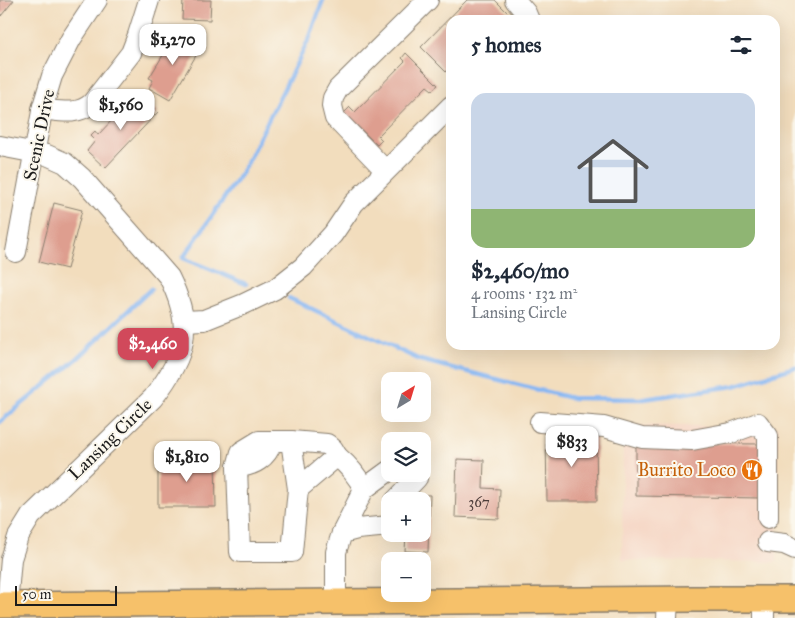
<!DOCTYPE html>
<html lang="en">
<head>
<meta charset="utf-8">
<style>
	:root { --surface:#fff; --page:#f6f6f7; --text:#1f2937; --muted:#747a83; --line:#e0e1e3; --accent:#d1495b }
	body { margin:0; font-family:"IM FELL Great Primer",serif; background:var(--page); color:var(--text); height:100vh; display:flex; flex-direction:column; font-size:19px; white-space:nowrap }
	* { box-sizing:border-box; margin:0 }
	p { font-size:16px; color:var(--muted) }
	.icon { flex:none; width:28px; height:28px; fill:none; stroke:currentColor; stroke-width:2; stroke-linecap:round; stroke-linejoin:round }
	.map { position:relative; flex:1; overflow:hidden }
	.sheet { position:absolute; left:446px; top:15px; width:334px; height:335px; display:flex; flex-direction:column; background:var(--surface); border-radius:15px; box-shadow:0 5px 20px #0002 }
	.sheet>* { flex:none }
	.needle { width:32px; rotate:38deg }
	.buttons { position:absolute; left:381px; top:372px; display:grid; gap:10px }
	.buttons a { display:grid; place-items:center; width:50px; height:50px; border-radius:10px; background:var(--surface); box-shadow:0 5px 20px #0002; font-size:25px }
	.scale { position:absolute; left:15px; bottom:12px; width:102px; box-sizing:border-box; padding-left:5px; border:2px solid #1c1c1c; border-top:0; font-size:14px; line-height:18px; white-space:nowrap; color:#1c1c1c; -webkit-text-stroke:4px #fbf7ec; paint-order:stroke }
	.price { position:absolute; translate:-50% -42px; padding:0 11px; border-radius:10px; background:#fff; color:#222; font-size:16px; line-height:32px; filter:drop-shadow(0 1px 2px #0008) }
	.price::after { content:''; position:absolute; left:50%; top:30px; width:15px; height:11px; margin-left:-8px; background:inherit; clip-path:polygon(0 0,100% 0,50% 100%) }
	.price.on { background:var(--accent); color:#fff }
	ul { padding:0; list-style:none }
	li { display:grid; align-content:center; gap:10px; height:265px; padding:0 25px }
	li+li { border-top:1px solid var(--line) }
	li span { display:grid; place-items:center; height:155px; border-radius:15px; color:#555 }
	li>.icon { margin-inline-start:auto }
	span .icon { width:90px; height:90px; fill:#fffc; stroke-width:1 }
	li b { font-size:21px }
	h2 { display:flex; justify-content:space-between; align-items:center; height:60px; padding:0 25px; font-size:21px }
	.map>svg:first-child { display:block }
</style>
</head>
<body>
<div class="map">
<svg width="795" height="618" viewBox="0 0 795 618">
	<rect width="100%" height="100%" fill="#fbf7ec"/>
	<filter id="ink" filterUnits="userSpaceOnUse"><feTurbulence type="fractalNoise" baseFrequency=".02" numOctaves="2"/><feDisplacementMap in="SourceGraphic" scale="10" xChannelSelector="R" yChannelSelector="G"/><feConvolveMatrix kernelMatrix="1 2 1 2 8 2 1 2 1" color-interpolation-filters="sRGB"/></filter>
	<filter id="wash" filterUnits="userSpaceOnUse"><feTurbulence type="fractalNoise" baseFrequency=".0096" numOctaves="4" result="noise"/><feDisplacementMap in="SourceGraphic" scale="20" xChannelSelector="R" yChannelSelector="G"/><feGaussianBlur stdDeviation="1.12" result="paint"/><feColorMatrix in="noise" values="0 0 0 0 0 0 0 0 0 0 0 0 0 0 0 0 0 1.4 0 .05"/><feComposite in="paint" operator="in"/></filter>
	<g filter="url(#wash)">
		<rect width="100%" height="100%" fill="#f2ddbd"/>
		<path fill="#f5d3c1" d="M623,425l155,2 -1,135 -155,-2z"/>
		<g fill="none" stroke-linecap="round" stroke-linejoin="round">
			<g stroke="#88b7f3" stroke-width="4.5">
				<path d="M246,284l-63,-26 59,-86 68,-135 13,-37"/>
				<path d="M289,298l131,62 151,38 73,1 90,-13 61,-19"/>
				<path d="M0,422l78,-64 73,-69"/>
			</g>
		</g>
		<g id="blocks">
			<g fill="#de9e8f">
				<path d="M0,0h14l-13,16 -1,-1z"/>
				<path d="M183,0h28l-1,20 -28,-1z"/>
				<path d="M467,0h28l15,15 -5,5 -5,-4 -4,4h-45v46l-5,6 -25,-25z"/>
				<path d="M179,33l22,14 -31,53 -21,-12 4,-8 -4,-2 19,-31 -4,-3 4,-7 6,4z"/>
				<path d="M406,53l32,32 -6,5 -5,-4 -49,50 4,4 -5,5 -33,-32 6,-6 5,5 50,-51 -3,-3z"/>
				<path d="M139,95l19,17 -53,56 -18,-17 8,-10 -5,-5 5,-5 3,4 31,-33 2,2z"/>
				<path d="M54,203l28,7 -15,59 -28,-7z"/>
				<path d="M546,436h50l1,65h-50z"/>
				<path d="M636,443l126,1 -1,54 -125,-2z"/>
				<path d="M158,458h57l1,49h-58z"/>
				<path d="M457,459l27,1 -1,28 17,1 -1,30 -44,-2z"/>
				<path d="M407,494l23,1 -2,57 -23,-1 1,-17h16v-33h-15z"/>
			</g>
		</g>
	</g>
	<g filter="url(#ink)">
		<use href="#blocks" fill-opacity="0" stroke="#877c6c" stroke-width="1"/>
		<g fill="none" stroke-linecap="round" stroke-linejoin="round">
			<g stroke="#877c6c" stroke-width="22">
				<g id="minor">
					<path d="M515,0l11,13 3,7"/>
					<path d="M42,109c18,2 35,7 50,-6l39,-50 7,-18 11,-35"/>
					<path d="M0,146l47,9 18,8 17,15 87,99c25,50 18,78 -16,121l-122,118 -13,21 -7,22 -4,46"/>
					<path d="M385,170l-50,-52 -3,-12 1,-8 5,-9 90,-89"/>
					<path d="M16,252l27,-146 9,-30 19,-37 26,-39"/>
					<path d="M185,321l19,-1 40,-16 31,-15 28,-22 30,-33 21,-31 97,-97"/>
					<path d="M540,422l64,5 38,11 50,2 39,-7 27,-10 10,13v82"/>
					<path d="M291,441l7,48 39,-33c12,10 20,19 27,33l-22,44"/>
					<path d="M237,467c17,-1 30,-9 35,-25"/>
					<path d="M298,489l-6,63h-52l-3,-85 4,-15 18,-11h32l36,3 6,5 4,7"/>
					<path d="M364,489l26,-19"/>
					<path d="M395,501l22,-23 -2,-4"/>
					<path d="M768,542l16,2 11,5"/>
					<path d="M336,603v-51l6,-19 15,-4 33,-3"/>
					<path d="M667,618l1,-19"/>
					<path d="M764,618v-19"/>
				</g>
			</g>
			<g stroke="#877c6c" stroke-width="28">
				<path id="major" d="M0,605l694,-6h101"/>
			</g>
			<use href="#minor" stroke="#fff" stroke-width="20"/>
			<use href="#major" stroke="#f6c16b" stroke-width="25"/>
		</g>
	</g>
	<defs>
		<g id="restaurant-disc" transform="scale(1.125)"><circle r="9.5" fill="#e8710a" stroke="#fbf7ec"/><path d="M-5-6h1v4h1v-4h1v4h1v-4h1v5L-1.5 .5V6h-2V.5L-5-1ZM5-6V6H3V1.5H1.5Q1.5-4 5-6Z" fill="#fff"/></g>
	</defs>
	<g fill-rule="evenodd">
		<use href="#restaurant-disc" x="752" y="470"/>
	</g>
	<g text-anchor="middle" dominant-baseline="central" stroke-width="4" stroke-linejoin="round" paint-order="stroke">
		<g font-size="15" fill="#4c3c39">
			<text x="479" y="502">367</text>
		</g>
		<g font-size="18" fill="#1c1c1c" stroke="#fbf7ec">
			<text transform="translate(39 135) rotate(-78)">Scenic Drive</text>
			<text transform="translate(110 439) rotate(-44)">Lansing Circle</text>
		</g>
		<g font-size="18" fill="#c56008" stroke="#fbf7ec" text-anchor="end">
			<text x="736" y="470">Burrito Loco</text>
		</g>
	</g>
</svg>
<div class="buttons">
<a><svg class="needle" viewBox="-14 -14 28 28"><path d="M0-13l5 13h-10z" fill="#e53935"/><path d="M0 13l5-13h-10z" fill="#747a83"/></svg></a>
<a><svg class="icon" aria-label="layers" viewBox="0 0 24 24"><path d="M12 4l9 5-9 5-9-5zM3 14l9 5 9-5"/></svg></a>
<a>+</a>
<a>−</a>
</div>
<div class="scale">50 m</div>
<b class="price" style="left:173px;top:66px">$1,270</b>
<b class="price" style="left:121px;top:131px">$1,560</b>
<b class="price on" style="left:153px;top:370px">$2,460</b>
<b class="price" style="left:572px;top:468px">$833</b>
<b class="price" style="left:187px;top:483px">$1,810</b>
<section class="sheet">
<h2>5 homes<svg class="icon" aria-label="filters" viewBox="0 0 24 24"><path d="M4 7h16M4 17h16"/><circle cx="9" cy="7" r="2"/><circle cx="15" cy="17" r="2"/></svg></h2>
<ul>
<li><span style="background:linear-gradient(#c9d6e8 75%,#8fb573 0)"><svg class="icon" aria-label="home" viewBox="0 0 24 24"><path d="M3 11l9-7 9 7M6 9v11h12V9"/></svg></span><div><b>$2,460/mo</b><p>4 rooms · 132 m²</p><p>Lansing Circle</p></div></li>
</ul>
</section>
</div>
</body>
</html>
